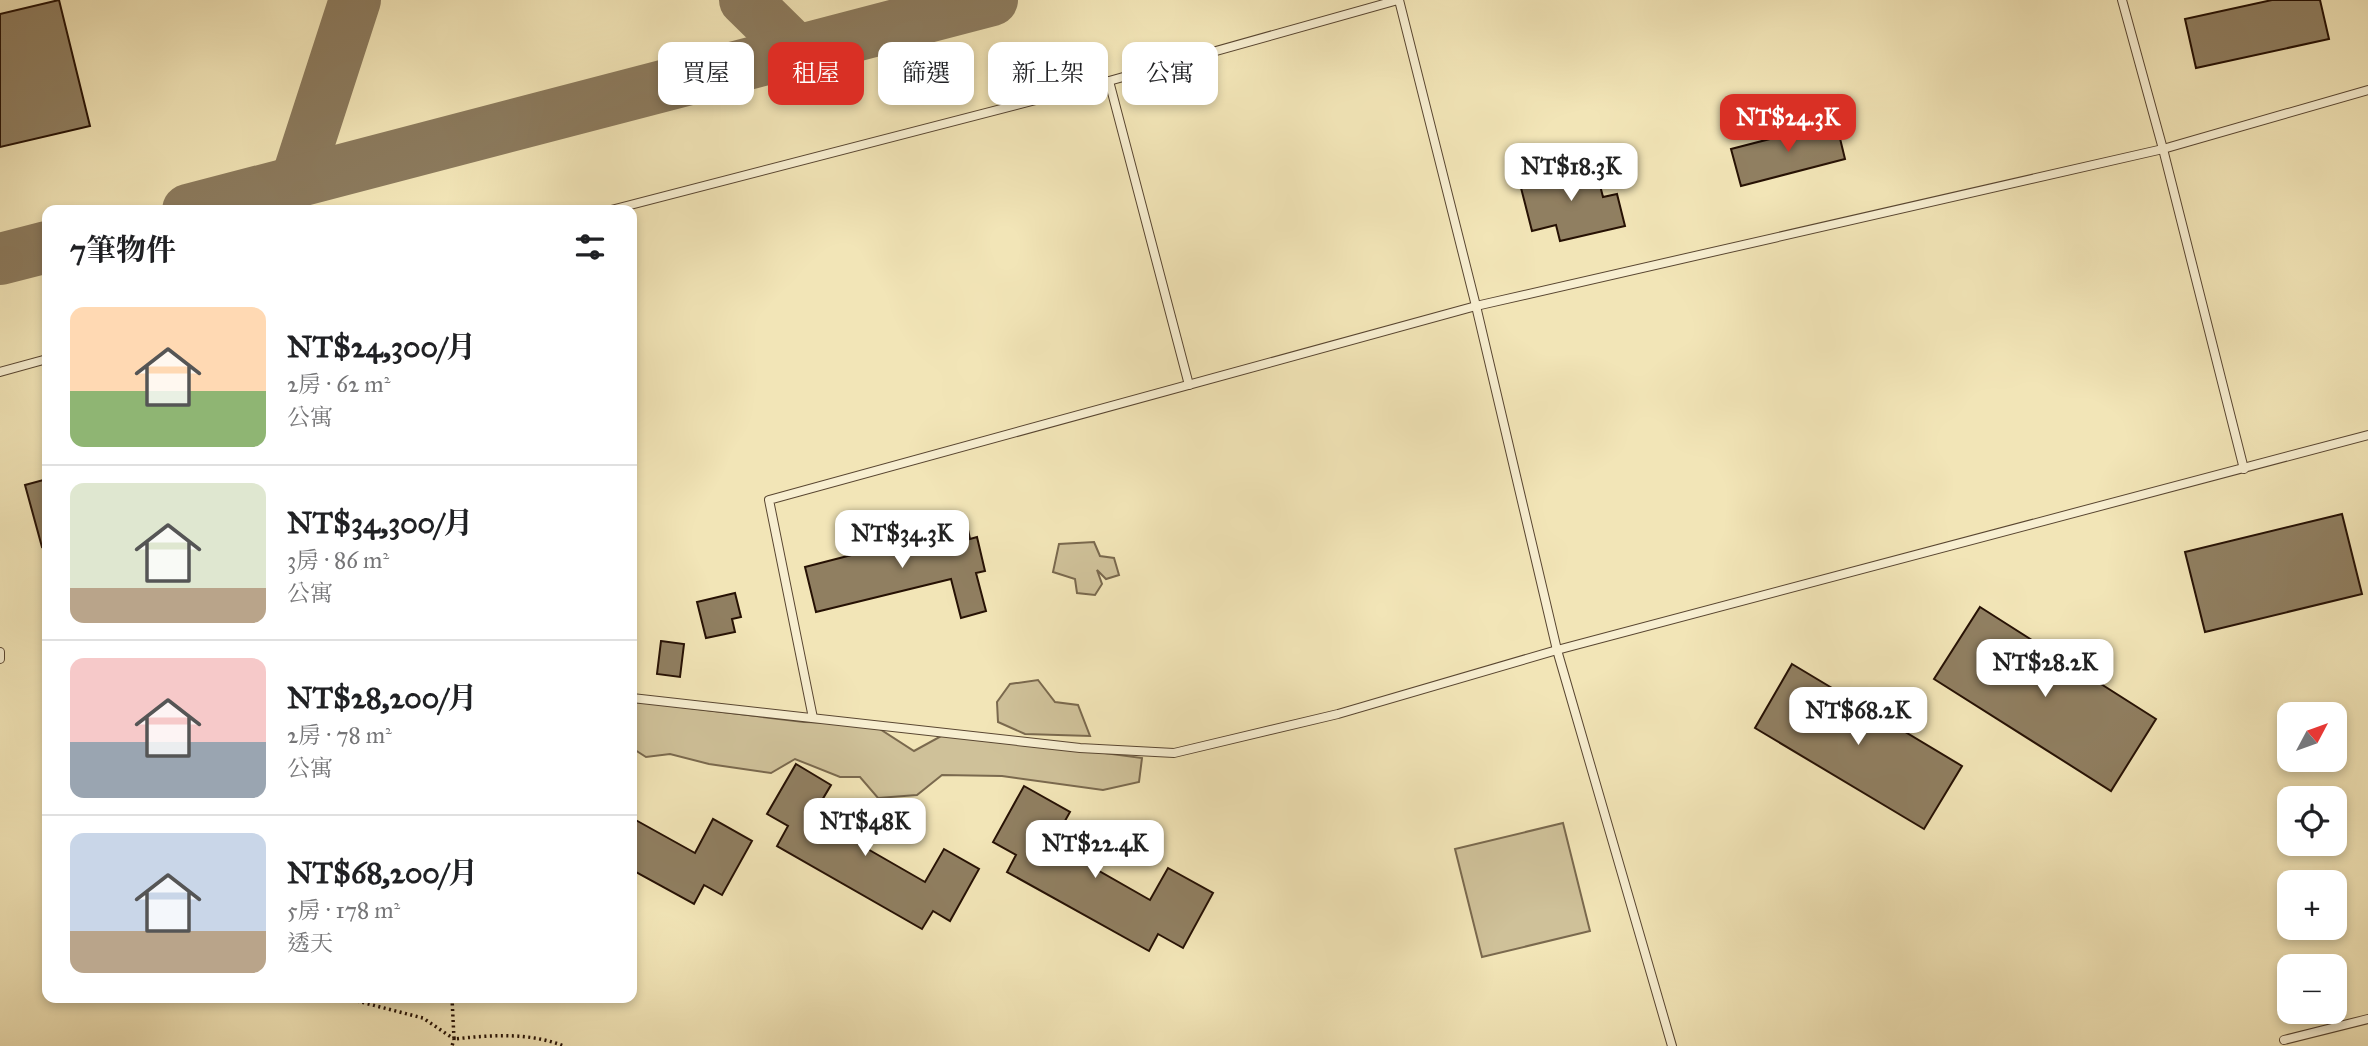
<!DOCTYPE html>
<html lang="zh-TW">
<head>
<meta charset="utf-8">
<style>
	:root { --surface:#fff; --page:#f6f6f6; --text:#202124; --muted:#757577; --line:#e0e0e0; --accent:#d93025 }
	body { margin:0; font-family:"IM FELL Great Primer","Noto Serif TC",serif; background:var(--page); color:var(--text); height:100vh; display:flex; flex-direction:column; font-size:26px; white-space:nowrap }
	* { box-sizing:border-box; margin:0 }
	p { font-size:23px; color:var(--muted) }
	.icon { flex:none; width:38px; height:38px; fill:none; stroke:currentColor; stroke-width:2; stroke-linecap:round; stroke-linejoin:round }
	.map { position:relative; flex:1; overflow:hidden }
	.details { position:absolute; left:42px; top:205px; width:595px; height:798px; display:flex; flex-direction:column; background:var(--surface); border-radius:14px; box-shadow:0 4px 10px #0003 }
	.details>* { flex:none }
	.top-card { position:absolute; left:658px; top:42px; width:665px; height:63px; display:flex; gap:14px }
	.needle { width:46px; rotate:49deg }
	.tools { position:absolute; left:2277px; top:702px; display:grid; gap:14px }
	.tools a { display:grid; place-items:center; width:70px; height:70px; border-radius:14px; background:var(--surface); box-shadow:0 4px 10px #0003; font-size:35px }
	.price { position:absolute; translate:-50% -60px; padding:0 16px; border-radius:14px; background:#fff; color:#222; font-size:23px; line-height:46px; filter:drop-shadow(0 2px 4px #0008) }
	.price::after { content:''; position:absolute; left:50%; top:42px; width:21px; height:16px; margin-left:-10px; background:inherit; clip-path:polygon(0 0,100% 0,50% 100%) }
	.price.on { background:var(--accent); color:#fff }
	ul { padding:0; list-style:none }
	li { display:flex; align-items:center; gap:21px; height:175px; padding:0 28px }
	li+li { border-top:2px solid var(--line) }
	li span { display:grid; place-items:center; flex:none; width:196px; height:140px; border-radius:14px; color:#555 }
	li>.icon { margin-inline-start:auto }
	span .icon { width:84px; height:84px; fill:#fffc; stroke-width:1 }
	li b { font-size:30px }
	h2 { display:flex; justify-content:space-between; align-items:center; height:84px; padding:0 28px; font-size:30px }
	.pill { padding:0 24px; border-radius:14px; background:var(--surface); box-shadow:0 4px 10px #0003; font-size:24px; line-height:63px }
	.pill.on { background:var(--accent); color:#fff }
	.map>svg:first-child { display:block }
</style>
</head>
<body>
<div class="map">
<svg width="2368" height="1046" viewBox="0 0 2368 1046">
	<rect width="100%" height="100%" fill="#f2e5b7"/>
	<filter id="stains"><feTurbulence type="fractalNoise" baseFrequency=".00286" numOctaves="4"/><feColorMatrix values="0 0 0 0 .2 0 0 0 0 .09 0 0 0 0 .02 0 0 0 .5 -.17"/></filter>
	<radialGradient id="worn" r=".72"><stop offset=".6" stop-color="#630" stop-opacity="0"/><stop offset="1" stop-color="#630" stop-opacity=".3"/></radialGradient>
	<g fill="#cfc199" stroke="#7a694e" stroke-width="2">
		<path d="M1094,542l6,14 14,2 5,17 -13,4 -9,-9 5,14 -7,11 -18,-2 -2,-14 -22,-7 6,-28z"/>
		<path d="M1038,680l17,22 23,3 12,31 -65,-2 -27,-12 -1,-20 13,-18z"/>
		<path d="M632,701l172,21 68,2 42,27 29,-16 49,3 150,20 -3,24 -36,8 -101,-14 -60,-1 -25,20 -39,3 -18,-21h-20l-45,-18 -24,14 -62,-9 -39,-10 -24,3 -14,-9z"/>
		<path d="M1563,823l27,108 -108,26 -27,-108z"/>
	</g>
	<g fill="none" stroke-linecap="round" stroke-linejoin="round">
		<g stroke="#8c7b5e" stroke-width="52">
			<path d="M745,0l52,51"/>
			<path d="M296,182l59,-182"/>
			<path d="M188,210l804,-210"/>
			<path d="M0,259l47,-12"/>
		</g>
	</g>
	<g fill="#907f61" stroke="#261104" stroke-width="2">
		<path d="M59,0l31,126 -90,21v-133z"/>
		<path d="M2272,0h48l9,39 -133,29 -11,-49z"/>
		<path d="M1836,122l9,37 -104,27 -10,-37z"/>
		<path d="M1594,162l9,35 14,-3 8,32 -65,15 -4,-16 -24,6 -13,-51z"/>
		<path d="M47,479v67l-5,1 -17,-62z"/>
		<path d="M2342,514l20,80 -157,38 -20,-80z"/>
		<path d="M967,525l3,14 7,-2 8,34 -9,2 10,38 -25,7 -10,-39 -135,33 -11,-45 62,-16 -2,-8 41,-9 1,6z"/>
		<path d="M735,593l6,24 -9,2 3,13 -29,6 -9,-36z"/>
		<path d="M1980,607l176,112 -45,72 -177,-112z"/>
		<path d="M661,641l23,3 -4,33 -23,-3z"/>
		<path d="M1792,664l170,102 -38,63 -169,-101z"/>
		<path d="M796,764l35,21 -19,32 113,65 19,-33 35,20 -29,52 -17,-10 -11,18 -145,-83 11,-20 -21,-12z"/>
		<path d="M1024,786l46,26 -18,32 98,56 18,-32 45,25 -30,55 -25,-14 -9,17 -142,-79 9,-17 -23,-13z"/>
		<path d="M632,818l63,35 18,-34 39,22 -30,54 -18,-10 -10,19 -62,-34z"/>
	</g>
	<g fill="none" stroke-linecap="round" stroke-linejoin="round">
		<g stroke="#594631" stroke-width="10">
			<g id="service">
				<path d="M1399,0l77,306 81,344 115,396"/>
				<path d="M2122,0l41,149 81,320"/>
				<path d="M1109,81l80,304"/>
				<path d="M611,210l498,-129 289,-81"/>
				<path d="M0,372l47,-13"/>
				<path d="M0,652v7"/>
				<path d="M632,698l448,50 94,5 164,-39 219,-64 811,-215"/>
				<path d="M813,718l-44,-218 707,-194 687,-157 205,-59"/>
				<path d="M2284,1040l84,-21"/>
			</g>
		</g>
		<g stroke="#261104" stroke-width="3.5" stroke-dasharray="2 3.5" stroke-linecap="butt">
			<path d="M452,998l2,41c38,-4 74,-7 110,7"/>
			<path d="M357,1001l66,17 31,21 -2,7"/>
		</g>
		<use href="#service" stroke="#f7eed0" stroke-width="8"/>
	</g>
	<rect width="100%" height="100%" filter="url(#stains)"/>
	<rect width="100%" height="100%" fill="url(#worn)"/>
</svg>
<div class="tools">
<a><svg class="needle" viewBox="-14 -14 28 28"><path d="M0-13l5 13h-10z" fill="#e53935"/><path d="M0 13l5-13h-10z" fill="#757577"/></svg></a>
<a><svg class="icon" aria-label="locate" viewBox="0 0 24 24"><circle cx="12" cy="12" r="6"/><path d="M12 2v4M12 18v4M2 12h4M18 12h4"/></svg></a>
<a>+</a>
<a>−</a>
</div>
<b class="price on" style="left:1788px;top:154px">NT$24.3K</b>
<b class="price" style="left:1571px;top:203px">NT$18.3K</b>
<b class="price" style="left:902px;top:570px">NT$34.3K</b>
<b class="price" style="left:2045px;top:699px">NT$28.2K</b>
<b class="price" style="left:1858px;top:747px">NT$68.2K</b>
<b class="price" style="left:865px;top:858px">NT$48K</b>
<b class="price" style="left:1095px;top:880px">NT$22.4K</b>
<div class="top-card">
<a class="pill">買屋</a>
<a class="pill on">租屋</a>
<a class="pill">篩選</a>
<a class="pill">新上架</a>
<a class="pill">公寓</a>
</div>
<section class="details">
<h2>7筆物件<svg class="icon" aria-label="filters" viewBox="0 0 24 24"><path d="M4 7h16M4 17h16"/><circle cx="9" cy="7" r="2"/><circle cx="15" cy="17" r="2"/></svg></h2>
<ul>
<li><span style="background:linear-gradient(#ffd9b3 60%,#8fb573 0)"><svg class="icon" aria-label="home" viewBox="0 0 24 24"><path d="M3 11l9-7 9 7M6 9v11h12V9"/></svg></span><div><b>NT$24,300/月</b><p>2房 · 62 m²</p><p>公寓</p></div></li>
<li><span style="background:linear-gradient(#dfe7d0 75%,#b9a48a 0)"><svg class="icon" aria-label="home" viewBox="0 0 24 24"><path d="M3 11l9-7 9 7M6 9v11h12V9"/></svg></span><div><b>NT$34,300/月</b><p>3房 · 86 m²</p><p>公寓</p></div></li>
<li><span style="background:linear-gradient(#f6c9c9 60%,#9aa5b1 0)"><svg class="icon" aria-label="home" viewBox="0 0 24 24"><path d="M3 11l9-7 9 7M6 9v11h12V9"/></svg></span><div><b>NT$28,200/月</b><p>2房 · 78 m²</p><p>公寓</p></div></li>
<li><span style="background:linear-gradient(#c9d6e8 70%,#b9a48a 0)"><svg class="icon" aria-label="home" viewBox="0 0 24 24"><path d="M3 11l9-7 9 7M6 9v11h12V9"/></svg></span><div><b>NT$68,200/月</b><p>5房 · 178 m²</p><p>透天</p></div></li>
</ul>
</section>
</div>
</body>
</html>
